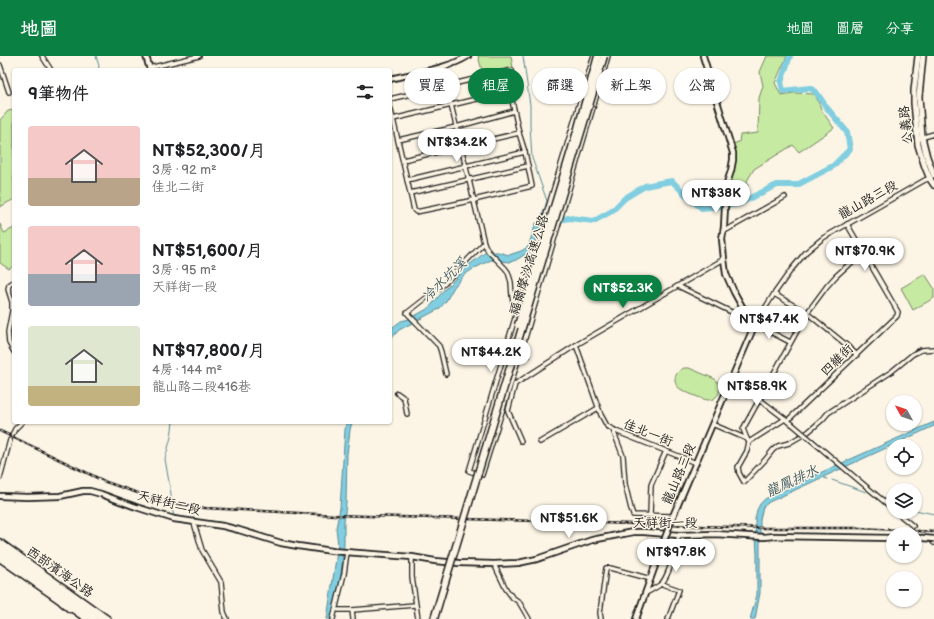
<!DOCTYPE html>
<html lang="zh-TW">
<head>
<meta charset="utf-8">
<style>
	:root { --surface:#fff; --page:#f6f6f6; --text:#202124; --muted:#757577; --accent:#0b8043 }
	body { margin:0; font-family:"Balsamiq Sans","LXGW WenKai TC",sans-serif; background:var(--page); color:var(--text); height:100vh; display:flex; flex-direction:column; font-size:15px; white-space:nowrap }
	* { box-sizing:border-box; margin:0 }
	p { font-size:13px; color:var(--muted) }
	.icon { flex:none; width:22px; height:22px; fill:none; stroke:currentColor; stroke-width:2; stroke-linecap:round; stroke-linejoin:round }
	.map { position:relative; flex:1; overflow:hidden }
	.drawer { position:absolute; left:12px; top:12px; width:380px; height:356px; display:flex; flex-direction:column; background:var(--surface); border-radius:4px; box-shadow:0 1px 3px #0004 }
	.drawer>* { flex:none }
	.top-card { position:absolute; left:404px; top:12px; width:380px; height:36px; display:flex; gap:8px }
	.needle { width:26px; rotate:310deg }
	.buttons { position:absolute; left:886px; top:339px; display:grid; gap:8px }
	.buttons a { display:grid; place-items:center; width:36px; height:36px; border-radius:50%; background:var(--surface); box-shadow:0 1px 3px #0004; font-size:20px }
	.price { position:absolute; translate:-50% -34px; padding:0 9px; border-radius:14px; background:#fff; color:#222; font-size:13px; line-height:26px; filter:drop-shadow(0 1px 2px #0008) }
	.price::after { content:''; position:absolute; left:50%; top:24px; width:12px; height:9px; margin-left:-6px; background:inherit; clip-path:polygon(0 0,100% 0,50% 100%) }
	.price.selected { background:var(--accent); color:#fff }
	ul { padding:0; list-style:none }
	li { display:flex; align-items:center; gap:12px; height:100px; padding:0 16px }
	li span { display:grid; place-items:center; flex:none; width:112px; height:80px; border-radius:4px; color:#555 }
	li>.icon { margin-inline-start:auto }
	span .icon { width:48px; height:48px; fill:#fffc; stroke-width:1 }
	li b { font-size:17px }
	h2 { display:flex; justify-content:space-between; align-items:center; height:48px; padding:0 16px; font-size:17px }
	.tag { padding:0 14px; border-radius:18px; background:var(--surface); box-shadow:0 1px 3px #0004; font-size:14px; line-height:36px }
	.tag.selected { background:var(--accent); color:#fff }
	header { display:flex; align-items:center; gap:24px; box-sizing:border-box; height:56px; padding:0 20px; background:var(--accent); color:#fff }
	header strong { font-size:19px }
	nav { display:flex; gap:22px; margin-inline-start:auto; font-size:14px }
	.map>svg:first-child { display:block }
</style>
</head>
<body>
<header>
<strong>地圖</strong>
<nav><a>地圖</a><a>圖層</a><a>分享</a></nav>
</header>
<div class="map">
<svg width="934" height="563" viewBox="0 0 934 563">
	<rect width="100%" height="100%" fill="#fcf5e5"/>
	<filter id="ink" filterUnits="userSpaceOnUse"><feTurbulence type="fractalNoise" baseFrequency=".025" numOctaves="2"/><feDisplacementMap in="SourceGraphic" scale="8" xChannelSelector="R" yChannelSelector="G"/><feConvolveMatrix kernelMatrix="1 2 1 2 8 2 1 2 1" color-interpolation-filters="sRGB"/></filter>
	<g filter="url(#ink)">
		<g fill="#c7eaa3" stroke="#728360">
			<path d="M478,0h33l2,12 -30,6z"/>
			<path d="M767,0h20l-12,27 6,12 13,-2 21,1 7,17 12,17 -35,24 -6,-7 -39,24 -7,12 1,5 -10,3h-10l1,-6 3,-10v-29l7,-2 1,-7 18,-2 1,-35 4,-12 -3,-14z"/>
			<path d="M14,54v67l-1,1 1,2v19l-14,8v-87l8,-9z"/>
			<path d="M0,168l4,9 10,-5v37l-5,4 -9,-6z"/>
			<path d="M925,218l9,14v10l-21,12 -12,-22z"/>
			<path d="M684,312h5l26,11c4,4 6,9 4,14 -2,4 -6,7 -11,7 -4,0 -26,-9 -29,-12 -8,-7 -3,-17 5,-20z"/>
		</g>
		<g fill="#81cee0" stroke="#598792">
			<path d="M543,166l-1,5 -7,18 -4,6 -15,9 -6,2 -19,-2 -18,9 -9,6 -10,12 -8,14 -7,8 -40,21 -9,10v-10l3,-3 8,-6 8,-2 20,-11 15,-18 25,-25 17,-13h12l11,3 12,-4 7,-4 8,-24z"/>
			<path d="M347,366h5l-2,8 -3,24 -1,49 -2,19v23l-4,40 -8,34h-5l11,-74 -2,-17 4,-20 5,-79z"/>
			<path d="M934,366v4l-165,76 -6,5 -3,12v74l-5,26h-5l7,-24v-41l-2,-35 2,-9 3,-6 5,-5 7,-4 61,-28z"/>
		</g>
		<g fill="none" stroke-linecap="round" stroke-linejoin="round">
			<g stroke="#598792" stroke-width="1">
				<path d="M96,0l3,10 -1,4"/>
				<path d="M523,0l7,49v21l2,32 15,43 -7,22"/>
				<path d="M173,366l-2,15 -6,22 6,35v15l2,3 1,4"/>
				<path d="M822,421l5,2"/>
				<path d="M832,424l34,12"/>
				<path d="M886,443l7,3"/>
				<path d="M915,454l19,4"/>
			</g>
			<path stroke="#81cee0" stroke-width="6" d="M554,165l15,-3 25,3 18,-10 13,-13 20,-12 15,-3 12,-2 18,18 12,9 36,-4 39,-19h20l36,-19 17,-17 -3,-17 -20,-24 -11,-16 -6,-4 -27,3 -2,-9 9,-26"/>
			<path stroke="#dad4c7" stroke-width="3.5" stroke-dasharray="3.5 2" stroke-linecap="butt" d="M913,470l16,13"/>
			<g stroke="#1c1c1c" stroke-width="6">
				<g id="street">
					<path d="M42,0l9,14"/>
					<path d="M0,9l9,27"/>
					<path d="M591,9l-122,406 13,4 41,-130 82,-278"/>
					<path d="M593,9h-2l3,-9"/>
					<path d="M442,11l42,176 4,8 17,17 3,4 3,10 1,14 4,19"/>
					<path d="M603,11h2l3,-11"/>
					<path d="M149,12l50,-12"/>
					<path d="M390,43l122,-29 -2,21 9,42 6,19 7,34 -58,14 -58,12 -2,-2 -24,-104"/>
					<path d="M393,63l117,-28"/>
					<path d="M920,82l14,-4"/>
					<path d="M398,84l58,-13 58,-16"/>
					<path d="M403,104l116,-27"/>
					<path d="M407,124l118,-28"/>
					<path d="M410,137l118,-27"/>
					<path d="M723,176l62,-35"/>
					<path d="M14,225l-5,4 -1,4 4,13v9l-4,21 1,11 5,9"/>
					<path d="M678,230l72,35"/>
					<path d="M774,238l33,19 37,30 13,12"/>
					<path d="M521,279l3,13 3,8"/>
					<path d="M790,286l-35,-18 19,-30 17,-24 15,-18 17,-14 102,-58 6,-2"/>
					<path d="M576,289l25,70 6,11 11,6 78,31"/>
					<path d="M446,318l-5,-22 -2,-6 -32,-33 37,-29 40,-41"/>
					<path d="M733,320l26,23 33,25"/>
					<path d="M397,337l7,5 3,16"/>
					<path d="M787,365l110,-105 1,-4 -51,-88"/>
					<path d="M712,368l35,15 2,3 -2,9 -9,16 1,6 5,9 21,-22 8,-10 5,-4 11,-3 19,-11 14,-12 6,-7 63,-41 22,-18 8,-4 13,-1"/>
					<path d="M613,374l10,26 2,28 6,25 2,6 40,1"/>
					<path d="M12,379l3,-6 7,-7"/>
					<path d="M747,383l-4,-10 64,-116 20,-27 9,-10 11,-10 17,-13"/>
					<path d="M521,385l-13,-30 7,-27 61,-39 148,-86"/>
					<path d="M540,386l58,-34"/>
					<path d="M749,386l36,-23"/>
					<path d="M850,417l43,36"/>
					<path d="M0,422l10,-38"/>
					<path d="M896,456l17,14"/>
					<path d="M650,459l1,-30 15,-34"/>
					<path d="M194,467l8,27 19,32 3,30 3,7"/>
					<path d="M933,486l1,1"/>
					<path d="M412,501v20l6,42"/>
					<path d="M494,508l12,25 6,8 7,5 10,17"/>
					<path d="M662,528l17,6 -11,29"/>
					<path d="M646,537c5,-3 12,-6 16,-10 9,-11 13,-34 17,-48"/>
					<path d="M338,554h14l63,-5"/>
					<path d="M352,554l1,9"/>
					<path d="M333,563l11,-45 3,-22"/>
					<path d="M601,563l-1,-6 6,-45h4l41,11"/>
				</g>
			</g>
			<g stroke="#1c1c1c" stroke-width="8">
				<g id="secondary">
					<path d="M146,0l4,14"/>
					<path d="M390,23c24,-6 58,-10 78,-23"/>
					<path d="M0,440l27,1 33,-1 23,-5h7l11,3 35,13 38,12 49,7 16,4 42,13 17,3 34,5 80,6 23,4 24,2 35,1 24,-1 19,-4 55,-19 41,-8h11l35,3 36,-1 49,3 10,-1 119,2"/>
					<path d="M673,460l82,-192 -5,-3 -16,-29 -8,-18 -2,-15 -2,-20 2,-12 2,-41 5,-15 2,-11v-7l-30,-97"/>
					<path d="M915,482h8"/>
					<path d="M636,563l29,-81"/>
				</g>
			</g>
			<g stroke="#1c1c1c" stroke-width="8">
				<g id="primary">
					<path d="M918,0l-4,34v13l4,42 7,22 5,12 4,6"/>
					<path d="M923,0l-4,41 3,40 5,20 7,18"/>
					<path d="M0,486l108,77"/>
					<path d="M0,503l86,60"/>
				</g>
			</g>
			<g stroke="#1c1c1c" stroke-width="9">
				<g id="highway">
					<path d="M0,492l101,71"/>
					<path d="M0,498l93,65"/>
					<path d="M62,546l8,7"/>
				</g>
			</g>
			<use href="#street" stroke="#fcf5e5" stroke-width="3.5"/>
			<use href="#secondary" stroke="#fcf5e5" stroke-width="4.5"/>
			<use href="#primary" stroke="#fcf5e5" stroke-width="5"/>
			<use href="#highway" stroke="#fcf5e5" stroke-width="6"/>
			<g stroke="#1c1c1c" stroke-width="2.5">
				<path id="rail" d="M0,375l106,51 23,8 24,8 21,5 31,5 130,7 429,13h96l74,4"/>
			</g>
			<use href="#rail" stroke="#fcf5e5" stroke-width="1" stroke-dasharray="3" stroke-linecap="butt"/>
			<g stroke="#1c1c1c" stroke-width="6" stroke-linecap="butt">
				<path id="street-bridge" d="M792,368l58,49"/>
			</g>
			<g stroke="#1c1c1c" stroke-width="8" stroke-linecap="butt">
				<g id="secondary-bridge">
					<path d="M665,482l8,-22"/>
					<path d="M923,482l11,1"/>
				</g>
			</g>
			<g stroke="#1c1c1c" stroke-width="9" stroke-linecap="butt">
				<g id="highway-bridge">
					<path d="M518,269l60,-197 20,-72"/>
					<path d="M434,563l170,-563"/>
				</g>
			</g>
			<use href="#street-bridge" stroke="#fcf5e5" stroke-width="3.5"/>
			<use href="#secondary-bridge" stroke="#fcf5e5" stroke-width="4.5"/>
			<use href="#highway-bridge" stroke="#fcf5e5" stroke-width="6"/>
		</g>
	</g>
	<g text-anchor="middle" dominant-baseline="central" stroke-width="3" stroke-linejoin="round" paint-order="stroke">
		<g font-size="13" fill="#1c1c1c" stroke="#fcf5e5">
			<text transform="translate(906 69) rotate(-96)">公義路</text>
			<text transform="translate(868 144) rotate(-29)">龍山路三段</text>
			<text transform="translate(529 209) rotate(-73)">福爾摩沙高速公路</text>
			<text transform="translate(837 304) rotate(-44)">四維街</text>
			<text transform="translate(648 377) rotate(22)">佳北一街</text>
			<text transform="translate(679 418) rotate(-67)">龍山路三段</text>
			<text transform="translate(169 447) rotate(14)">天祥街二段</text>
			<text x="665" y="467">天祥街一段</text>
			<text transform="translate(60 516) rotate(35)">西部濱海公路</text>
		</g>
		<g font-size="14" font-style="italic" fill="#3f5a61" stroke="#fcf5e5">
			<text transform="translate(444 224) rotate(-44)">冷水坑溪</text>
			<text transform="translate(792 425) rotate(-25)">龍鳳排水</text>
		</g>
	</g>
</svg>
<div class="buttons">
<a><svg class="needle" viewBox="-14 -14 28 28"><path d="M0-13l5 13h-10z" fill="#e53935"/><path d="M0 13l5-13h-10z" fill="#757577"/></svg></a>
<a><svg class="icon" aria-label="locate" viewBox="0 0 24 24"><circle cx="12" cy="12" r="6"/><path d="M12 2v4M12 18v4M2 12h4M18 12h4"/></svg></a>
<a><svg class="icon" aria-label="layers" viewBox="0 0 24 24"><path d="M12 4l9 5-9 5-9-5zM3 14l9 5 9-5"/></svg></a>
<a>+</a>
<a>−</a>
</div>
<b class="price" style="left:457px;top:107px">NT$34.2K</b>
<b class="price" style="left:716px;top:158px">NT$38K</b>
<b class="price" style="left:865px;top:216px">NT$70.9K</b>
<b class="price selected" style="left:623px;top:253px">NT$52.3K</b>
<b class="price" style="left:769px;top:284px">NT$47.4K</b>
<b class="price" style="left:491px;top:317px">NT$44.2K</b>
<b class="price" style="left:757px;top:351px">NT$58.9K</b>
<b class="price" style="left:569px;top:483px">NT$51.6K</b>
<b class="price" style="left:676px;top:517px">NT$97.8K</b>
<div class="top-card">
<a class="tag">買屋</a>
<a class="tag selected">租屋</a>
<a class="tag">篩選</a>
<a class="tag">新上架</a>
<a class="tag">公寓</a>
</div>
<section class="drawer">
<h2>9筆物件<svg class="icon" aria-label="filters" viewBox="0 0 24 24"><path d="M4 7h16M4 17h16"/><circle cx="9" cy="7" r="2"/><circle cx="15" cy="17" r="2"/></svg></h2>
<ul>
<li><span style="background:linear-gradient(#f6c9c9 65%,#b9a48a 0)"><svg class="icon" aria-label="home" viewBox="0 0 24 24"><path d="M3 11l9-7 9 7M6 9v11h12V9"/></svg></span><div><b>NT$52,300/月</b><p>3房 · 92 m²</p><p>佳北二街</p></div></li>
<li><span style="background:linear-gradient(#f6c9c9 60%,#9aa5b1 0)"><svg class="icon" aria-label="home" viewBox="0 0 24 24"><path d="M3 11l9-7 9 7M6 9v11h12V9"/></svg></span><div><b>NT$51,600/月</b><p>3房 · 95 m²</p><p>天祥街一段</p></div></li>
<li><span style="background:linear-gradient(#dfe7d0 75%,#c2b280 0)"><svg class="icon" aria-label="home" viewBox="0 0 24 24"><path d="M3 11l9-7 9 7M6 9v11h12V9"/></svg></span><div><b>NT$97,800/月</b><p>4房 · 144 m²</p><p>龍山路二段416巷</p></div></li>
</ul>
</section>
</div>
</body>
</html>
